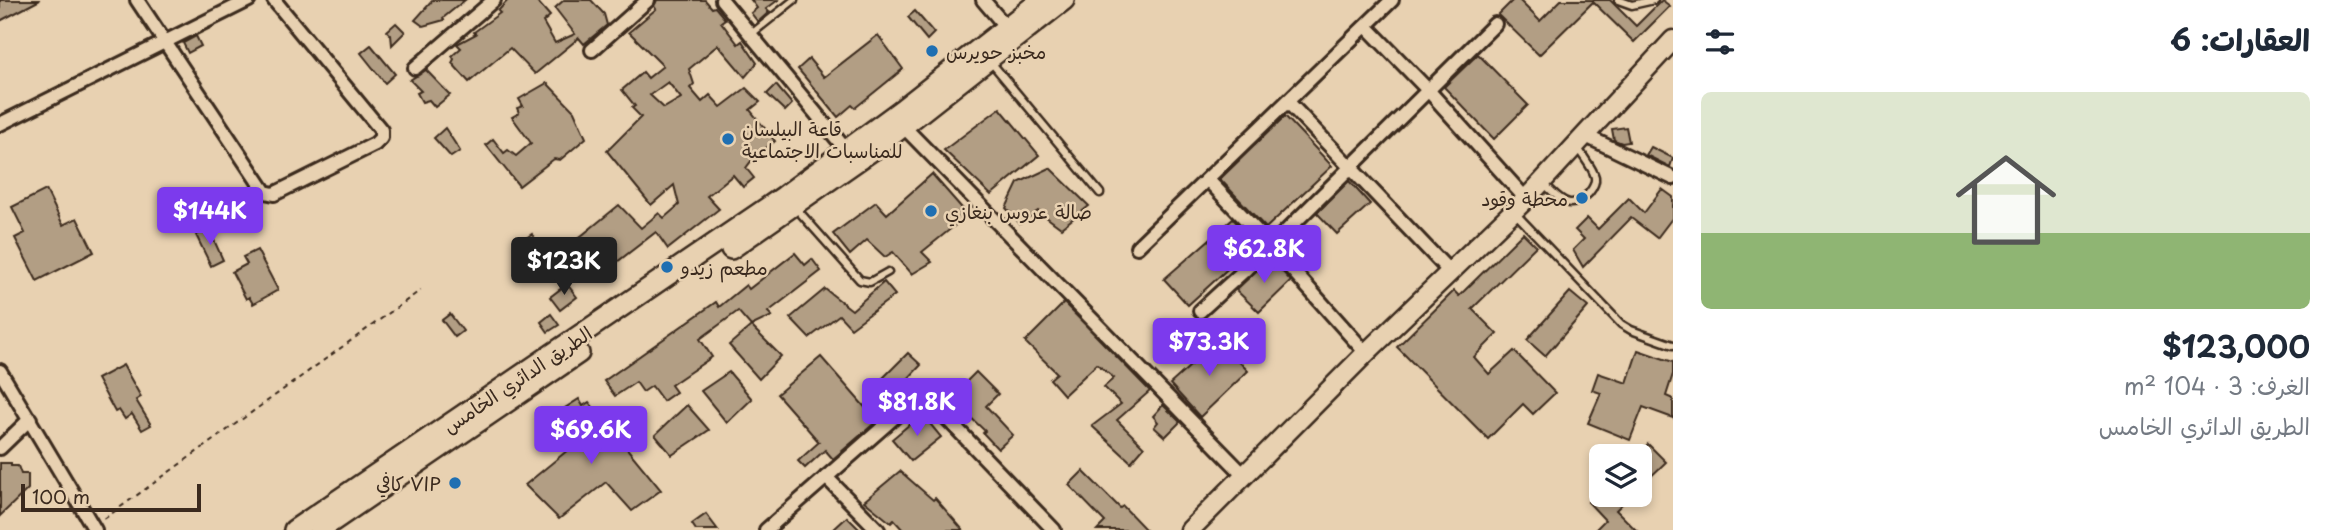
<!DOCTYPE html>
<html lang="ar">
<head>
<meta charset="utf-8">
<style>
	:root { --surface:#fff; --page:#f6f6f7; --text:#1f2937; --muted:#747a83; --accent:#7c3aed }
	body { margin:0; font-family:"Playpen Sans","Playpen Sans Arabic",sans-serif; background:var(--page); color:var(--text); direction:rtl; height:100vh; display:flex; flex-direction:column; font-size:26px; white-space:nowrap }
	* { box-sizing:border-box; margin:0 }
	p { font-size:23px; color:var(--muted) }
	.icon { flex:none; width:38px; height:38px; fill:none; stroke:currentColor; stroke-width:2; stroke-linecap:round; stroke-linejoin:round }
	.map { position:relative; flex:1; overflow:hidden; direction:ltr }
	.panel { display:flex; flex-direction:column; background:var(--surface); width:665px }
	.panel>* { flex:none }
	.fabs { position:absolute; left:1589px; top:444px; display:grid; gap:14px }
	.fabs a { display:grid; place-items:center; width:63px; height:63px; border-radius:10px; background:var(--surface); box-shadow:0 4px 10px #0003; font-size:35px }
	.scale { position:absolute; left:21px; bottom:18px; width:180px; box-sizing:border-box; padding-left:7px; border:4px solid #3b2a1e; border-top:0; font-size:19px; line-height:24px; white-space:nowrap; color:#3b2a1e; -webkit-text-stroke:5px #e8d1b1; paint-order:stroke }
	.price { position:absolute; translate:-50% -60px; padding:0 16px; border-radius:7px; background:var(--accent); color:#fff; font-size:23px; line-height:46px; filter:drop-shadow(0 2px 4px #0008) }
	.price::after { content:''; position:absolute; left:50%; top:42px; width:21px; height:16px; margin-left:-10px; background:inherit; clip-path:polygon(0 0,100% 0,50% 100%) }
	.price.selected { background:#222; color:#fff }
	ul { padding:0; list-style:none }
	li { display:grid; align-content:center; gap:14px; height:371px; padding:0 28px }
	li span { display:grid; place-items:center; height:217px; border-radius:10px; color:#555 }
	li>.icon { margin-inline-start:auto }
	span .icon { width:126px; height:126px; fill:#fffc; stroke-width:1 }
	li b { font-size:30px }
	h2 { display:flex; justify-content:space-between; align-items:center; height:84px; padding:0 28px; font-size:30px }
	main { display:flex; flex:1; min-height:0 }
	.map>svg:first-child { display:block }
</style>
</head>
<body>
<main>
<section class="panel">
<h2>العقارات: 6<svg class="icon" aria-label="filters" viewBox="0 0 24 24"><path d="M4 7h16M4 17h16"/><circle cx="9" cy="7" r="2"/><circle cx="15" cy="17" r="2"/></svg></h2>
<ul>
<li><span style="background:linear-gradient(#dfe7d0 65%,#8fb573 0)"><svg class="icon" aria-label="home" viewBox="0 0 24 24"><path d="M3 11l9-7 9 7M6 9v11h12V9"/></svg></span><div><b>$123,000</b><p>الغرف: 3 · 104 m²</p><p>الطريق الدائري الخامس</p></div></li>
</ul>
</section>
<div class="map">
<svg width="1673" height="530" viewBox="0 0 1673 530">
	<rect width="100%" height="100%" fill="#e8d1b1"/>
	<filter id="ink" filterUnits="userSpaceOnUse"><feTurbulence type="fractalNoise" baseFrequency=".0143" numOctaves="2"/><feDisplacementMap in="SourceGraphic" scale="14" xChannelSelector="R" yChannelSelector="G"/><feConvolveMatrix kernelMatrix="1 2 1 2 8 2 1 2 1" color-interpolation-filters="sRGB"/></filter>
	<g filter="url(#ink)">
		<g fill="#b29e84" stroke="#3b2a1e" stroke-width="2" fill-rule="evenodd">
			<path d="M0,0h40l-40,21z"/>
			<path d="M433,0h32l-22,18 1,2 -21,6 -8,-6z"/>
			<path d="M508,0h28l14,16 -7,6 12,21 20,-9 -20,-26 9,-8h27l13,14 3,11 -23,19 -5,-6 -44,36 -25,-26 -41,34 -17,-19 2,-4 -2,-3 9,-8 -4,-4 19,-10 -2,-2 26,-19 -2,-2z"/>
			<path d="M657,0h48l7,8 3,-1 10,12 -4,3 17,22 4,-3 15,22 -12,14 -27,-32 -29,24 5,15 -4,4 12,14 8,-7 11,12 25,-19 14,14 -10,8 25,31 -23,19 -6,8 8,10 -11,9 -10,-12 -26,21 12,13 -51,40 -12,-17 -61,47 -26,-33 50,-41 22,23 18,-15 5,5 15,-13 -5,-20 -23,20 -44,-54 34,-34 -9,-9 3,-2 -13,-16 21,-18 5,6 15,-12 -34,-34 27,-23 -2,-3zM668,82l13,16 -17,10 -14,-13z"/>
			<path d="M751,0h27l-12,9 3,3 -11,10 -7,-9 6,-5z"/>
			<path d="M1513,0h6l21,21 21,-21h49l26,26 26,-26 8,6 -36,36 -41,-40 -54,53 -41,-40z"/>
			<path d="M915,11l19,22 -7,7 -19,-23z"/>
			<path d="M396,23l9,9 -13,13 -1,-10 -4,-4z"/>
			<path d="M878,35l25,34 -48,39 -3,-3 -14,12 -40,-48 11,-10 15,18z"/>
			<path d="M196,36l5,10 -13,7 -5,-10z"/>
			<path d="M371,45l24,29 -10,9 -24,-30z"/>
			<path d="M1478,54l50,51 -34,34 -50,-52z"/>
			<path d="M426,70l24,25 -15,12 -6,-7 -7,2 -5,-9 4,-2 -11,-11z"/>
			<path d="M547,83l27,28 12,27 -26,22 -6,-1 -35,27 -33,-41 7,-6 11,14 4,-3 8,6 15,-13 -19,-26 7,-4 -2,-5 6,-2 -4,-7z"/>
			<path d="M776,85l16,19 -7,7 -18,-17z"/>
			<path d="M1000,108l39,47 -48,40 -47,-45z"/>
			<path d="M1285,116l47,50 -66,62 -46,-49z"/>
			<path d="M1626,127l3,15 -7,1 -8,-3 -2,-11z"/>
			<path d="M445,128l15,23 -9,6 -17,-19z"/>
			<path d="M1651,147l22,11 -3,9 -24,-12z"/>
			<path d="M1050,168l39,38 -28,22 -23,-17 -18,13 -14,-16 12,-25z"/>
			<path d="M932,174l36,41 -46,37 10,10 -20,12 -19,-22 -8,5 -18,-17 -17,15 -17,-21 43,-32 11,12z"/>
			<path d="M1349,181l21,23 -33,30 -20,-21z"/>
			<path d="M1662,189l11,8v20l-16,21 -26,-20 -48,49 -10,-17 11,-11 -9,-9 12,-12 11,11 31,-31 15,15z"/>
			<path d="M46,190l17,35 14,-7 17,34 -57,29 -22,-43 10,-5 -13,-26z"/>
			<path d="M1233,219l23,24 -68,62 -24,-26z"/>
			<path d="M209,229l14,31 -12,6 -15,-31z"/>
			<path d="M1523,233l13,13 -64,63 25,25 -23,23 15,17 25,-23 41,42 -22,21 -10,-10 -35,35 -91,-92 57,-56 5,5z"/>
			<path d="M532,234l10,16 -16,7 -5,-6 5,-4 -4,-6z"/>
			<path d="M257,250l21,40 -25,14 -4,-7 -3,2 -14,-27 15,-8 -4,-7z"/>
			<path d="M795,253l10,12 7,-6 9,12 -53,41 4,4 -21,10 -13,-15 -38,28 12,18 -41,28 5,7 -13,9 -11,-15 -9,6 -7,-10 -21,14 -11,-15 112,-79 3,5 27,-22 3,4z"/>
			<path d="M1270,258l21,23 -32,31 -23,-22z"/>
			<path d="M884,282l11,13 -44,33 -12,-13 -30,23 -19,-20 35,-29 27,21z"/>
			<path d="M567,284l10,13 -17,13 -10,-13z"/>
			<path d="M1570,292l18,15 -43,49 -18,-16z"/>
			<path d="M1064,303l86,88 -33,29 27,27 -13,15 -39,-36 29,-22 -17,-17 10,-9 -17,-14 -33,31 -14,-16 7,-6 -32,-31z"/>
			<path d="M450,314l13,17 -8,6 -13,-17z"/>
			<path d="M551,314l8,11 -11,7 -7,-10z"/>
			<path d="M751,326l30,30 -22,23 -30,-34z"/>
			<path d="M1219,340l29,31 -48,46 -30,-33z"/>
			<path d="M1638,350l35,12v12l-7,22 7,3v19l-30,-11 -13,33 -42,-17 13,-30 -9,-3 6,-17 29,10z"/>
			<path d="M908,353l13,12 -32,34 -14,-13z"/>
			<path d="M821,357l56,64 -44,38 -8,-9 -20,18 -7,-7 21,-19 -42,-48z"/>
			<path d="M123,365l18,32 -5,3 15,25 -9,5 -10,-16 -7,5 -6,-9 -4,2 -18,-33z"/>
			<path d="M729,372l23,27 -25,24 -26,-32z"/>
			<path d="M976,372l22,22 -12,12 27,29 -15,14 -15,-16 2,-2 -35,-33z"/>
			<path d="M579,399l4,7 6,-4 72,88 -29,21 -26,-29 -47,37 -34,-34 54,-44 -20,-23 6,-10z"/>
			<path d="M687,405l22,25 -37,25 -17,-20z"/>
			<path d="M1163,405l17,17 -15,15 -11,-10 4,-5 -5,-6z"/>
			<path d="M922,414l19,23 -30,24 -19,-22z"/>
			<path d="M1648,444l18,18 -26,25v-35z"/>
			<path d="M0,463h11v3h7l3,8h7v15l-28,27z"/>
			<path d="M900,471l33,29 2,-2 28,32h-60l-9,-10 -3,3 -27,-22z"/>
			<path d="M1083,471l37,37 3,-2 23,24h-49l8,-8 -36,-37z"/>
			<path d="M1601,489v6h30l-15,15 20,20h-41l10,-10 -17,-18z"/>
			<path d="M706,514l12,16h-22l-4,-6z"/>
			<path d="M847,517l13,13h-27z"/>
		</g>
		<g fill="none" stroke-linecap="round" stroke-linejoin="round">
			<g stroke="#3b2a1e" stroke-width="11">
				<g id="service">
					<path d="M1618,0l14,5 22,-5"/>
					<path d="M750,35l44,-35"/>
					<path d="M990,61l110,132"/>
					<path d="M1543,183c17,15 26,31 46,10 4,-5 7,-10 6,-16 -2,-9 -12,-20 -17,-29"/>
					<path d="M795,207l65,73 10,2 18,-10"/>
					<path d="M1515,213l106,111 10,6 42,15"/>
				</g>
			</g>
			<g stroke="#3b2a1e" stroke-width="18">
				<g id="minor">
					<path d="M137,0l128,192 9,2 101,-50 6,-6v-8l-107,-130"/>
					<path d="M722,0l125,151"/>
					<path d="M983,0l23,27"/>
					<path d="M1366,26l62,64 98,109"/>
					<path d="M592,50l56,-50"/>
					<path d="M415,68l79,-68"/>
					<path d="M1288,102l162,170"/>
					<path d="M0,124l249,-124"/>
					<path d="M903,126l342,350"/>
					<path d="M1586,136l87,42"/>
					<path d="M1208,180l63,66 95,107"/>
					<path d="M1137,247l255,-247"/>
					<path d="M1200,311l71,-65 224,-222"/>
					<path d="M0,371l95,159"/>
					<path d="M0,448l30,-29"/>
					<path d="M826,477l52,53"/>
					<path d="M766,530l139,-122 16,-6 15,5 118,123"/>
				</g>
			</g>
			<g stroke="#3b2a1e" stroke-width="23">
				<path id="secondary" d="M1190,530l176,-177 160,-154 147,-159"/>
			</g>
			<g stroke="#3b2a1e" stroke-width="24">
				<g id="primary">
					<path d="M731,249l142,-99 191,-150"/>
					<path d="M294,530l490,-334 117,-86 140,-110"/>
					<path d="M320,530l259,-177"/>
				</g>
			</g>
			<path stroke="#3b2a1e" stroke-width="2" stroke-dasharray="5 5" stroke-linecap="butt" d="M104,519l317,-229"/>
			<use href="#service" stroke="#e8d1b1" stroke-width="6"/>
			<use href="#minor" stroke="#e8d1b1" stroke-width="12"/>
			<use href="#secondary" stroke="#e8d1b1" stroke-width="18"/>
			<use href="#primary" stroke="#e8d1b1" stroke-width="19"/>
		</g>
	</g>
	<g fill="#1f6fb2" stroke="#e8d1b1" stroke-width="2.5">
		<circle cx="932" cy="51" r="7"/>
		<circle cx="728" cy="139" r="7"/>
		<circle cx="1582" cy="198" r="7"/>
		<circle cx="931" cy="211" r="7"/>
		<circle cx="667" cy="267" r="7"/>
		<circle cx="455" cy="483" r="7"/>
	</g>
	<g text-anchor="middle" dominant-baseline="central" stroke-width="5" stroke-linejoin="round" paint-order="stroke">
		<g font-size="19" fill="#3b2a1e" stroke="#e8d1b1" text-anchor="start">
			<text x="946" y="51">مخبز حويرس</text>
			<text x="742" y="128">قاعة البيلسان<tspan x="742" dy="22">للمناسبات الاجتماعية</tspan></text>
			<text x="1568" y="198" text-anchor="end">محطة وقود</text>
			<text x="945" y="211">صالة عروس بنغازي</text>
			<text x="681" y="267">مطعم زيدو</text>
			<text x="441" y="483" text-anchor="end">كافي VIP</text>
		</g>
		<g font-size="19" fill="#3b2a1e" stroke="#e8d1b1">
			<text transform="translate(517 379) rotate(-34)">الطريق الدائري الخامس</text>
		</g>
	</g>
</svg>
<div class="fabs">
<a><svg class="icon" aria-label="layers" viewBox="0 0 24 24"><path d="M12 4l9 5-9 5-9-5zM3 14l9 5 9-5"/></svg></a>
</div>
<div class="scale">100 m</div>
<b class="price" style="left:210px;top:247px">$144K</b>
<b class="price" style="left:1264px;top:285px">$62.8K</b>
<b class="price selected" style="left:564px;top:297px">$123K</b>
<b class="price" style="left:1209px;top:378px">$73.3K</b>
<b class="price" style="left:917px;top:438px">$81.8K</b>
<b class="price" style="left:591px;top:466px">$69.6K</b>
</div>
</main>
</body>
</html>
